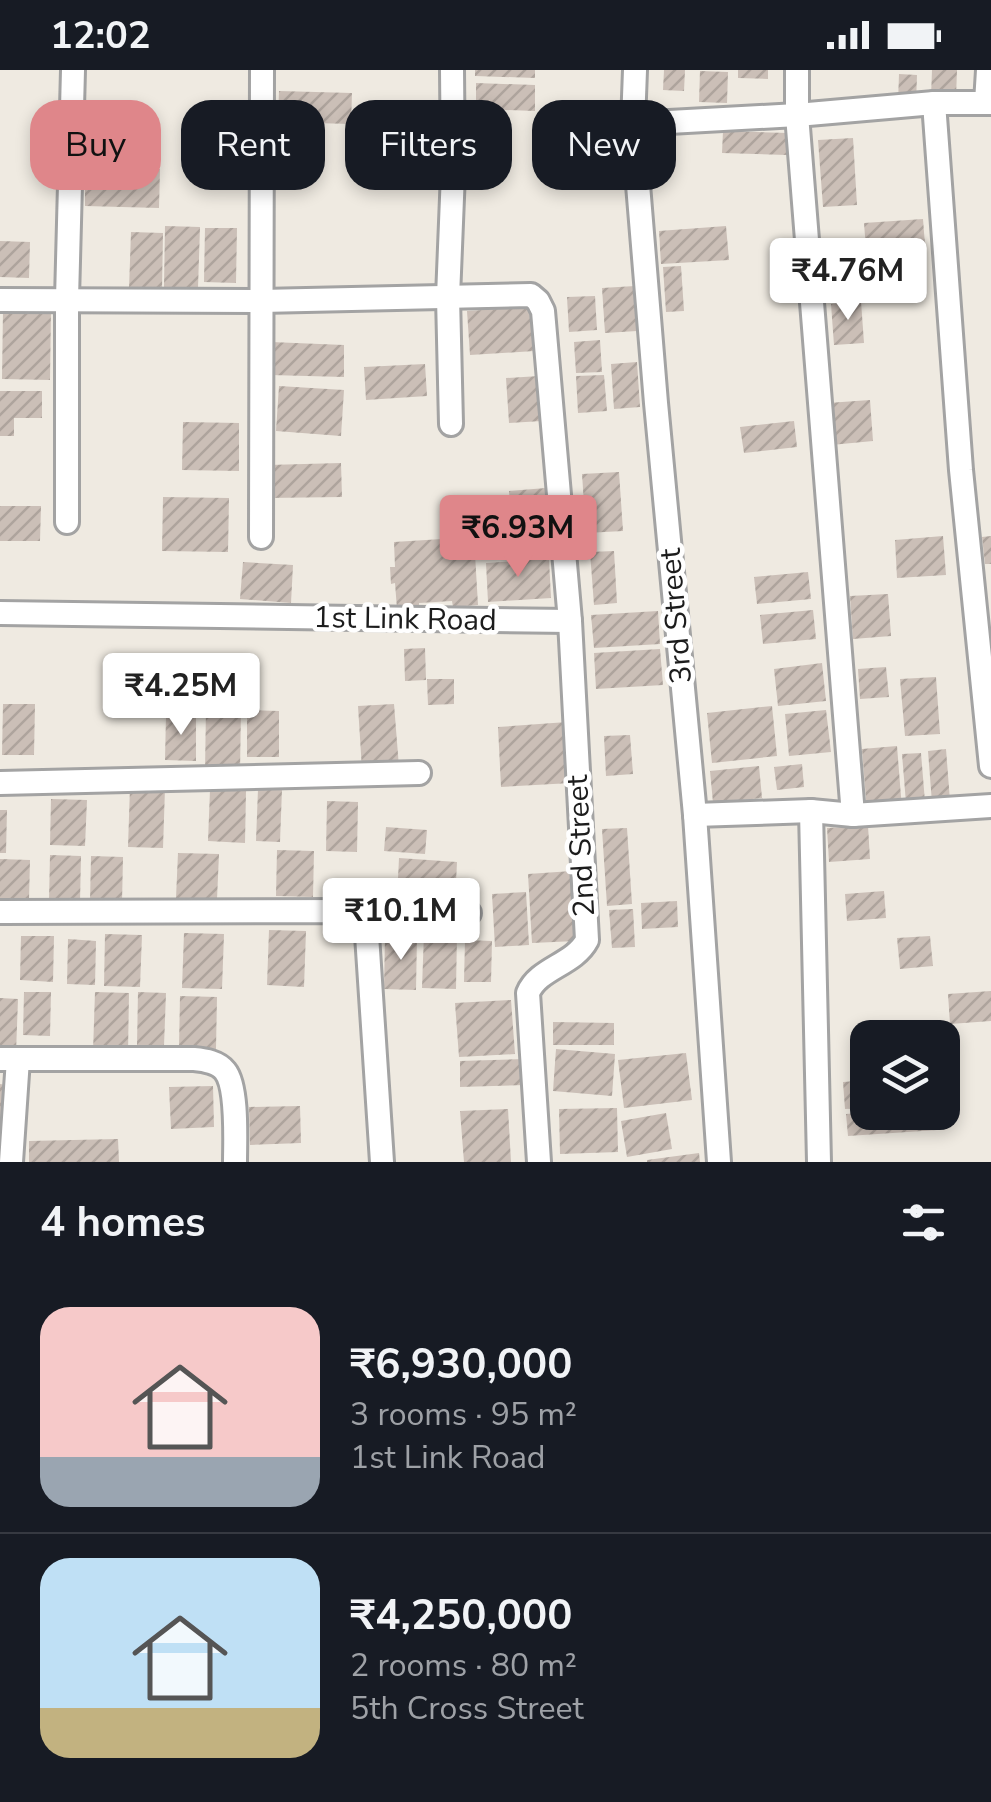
<!DOCTYPE html>
<html lang="en">
<head>
<meta charset="utf-8">
<style>
	:root { --surface:#171b24; --page:#20242c; --text:#f1f3f6; --muted:#9ea1a6; --line:#363941; --accent:#df868a }
	body { margin:0; font-family:"Nunito Sans",sans-serif; background:var(--page); color:var(--text); height:100vh; display:flex; flex-direction:column; font-size:38px; white-space:nowrap }
	* { box-sizing:border-box; margin:0 }
	p { font-size:32px; color:var(--muted) }
	.icon { flex:none; width:55px; height:55px; fill:none; stroke:currentColor; stroke-width:2; stroke-linecap:round; stroke-linejoin:round }
	.map { position:relative; height:1092px; overflow:hidden }
	.sheet { display:flex; flex-direction:column; background:var(--surface); flex:1 }
	.sheet>* { flex:none }
	.banner { position:absolute; left:30px; top:30px; width:932px; height:90px; display:flex; gap:20px }
	.fabs { position:absolute; left:850px; top:950px; display:grid; gap:20px }
	.fabs a { display:grid; place-items:center; width:110px; height:110px; border-radius:20px; background:var(--surface); box-shadow:0 5px 15px #0003; font-size:50px }
	.price { position:absolute; translate:-50% -85px; padding:0 22px; border-radius:10px; background:#fff; color:#222; font-size:32px; line-height:65px; filter:drop-shadow(0 2px 5px #0008) }
	.price::after { content:''; position:absolute; left:50%; top:60px; width:30px; height:22px; margin-left:-15px; background:inherit; clip-path:polygon(0 0,100% 0,50% 100%) }
	.price.selected { background:var(--accent); color:#111 }
	ul { padding:0; list-style:none }
	li { display:flex; align-items:center; gap:30px; height:250px; padding:0 40px }
	li+li { border-top:2px solid var(--line) }
	li span { display:grid; place-items:center; flex:none; width:280px; height:200px; border-radius:30px; color:#555 }
	li>.icon { margin-inline-start:auto }
	span .icon { width:120px; height:120px; fill:#fffc; stroke-width:1 }
	li b { font-size:42px }
	h2 { display:flex; justify-content:space-between; align-items:center; height:120px; padding:0 40px; font-size:42px }
	.chip { padding:0 35px; border-radius:30px; background:var(--surface); box-shadow:0 5px 15px #0003; font-size:35px; line-height:90px }
	.chip.selected { background:var(--accent); color:#111 }
	.status { display:flex; justify-content:space-between; align-items:center; height:70px; padding:0 50px; background:var(--surface); direction:ltr }
	.status svg { height:28px; fill:currentColor }
	.map>svg:first-child { display:block }
</style>
</head>
<body>
<div class="status"><b>12:02</b><svg viewBox="0 0 49 12"><path d="M0 12V9h3v3zM5 12V6h3v6zM10 12V3h3v9zM15 12V0h3v12zM26 1h20v11H26zM47 4h2v5h-2z"/></svg></div>
<div class="map">
<svg width="991" height="1092" viewBox="0 0 991 1092">
	<defs>
		<pattern id="building-hatch" width="6" height="6" patternUnits="userSpaceOnUse" patternTransform="scale(2.5)"><rect width="6" height="6" fill="#cbbfb7"/><path d="M-1 1l2-2M0 6l6-6M5 7l2-2" fill="none" stroke="#aea49d"/></pattern>
	</defs>
	<rect width="100%" height="100%" fill="#efeae1"/>
	<g fill="url(#building-hatch)">
		<path d="M475,0h60v8l-60,-2z"/>
		<path d="M664,0h21l-1,21 -21,-1z"/>
		<path d="M738,0h30v9l-30,-1z"/>
		<path d="M932,0h25l-1,28 -25,-1z"/>
		<path d="M700,1l28,1 -1,31 -28,-1z"/>
		<path d="M899,4l18,1 -1,29 -18,-1z"/>
		<path d="M476,13l59,2v26l-59,-2z"/>
		<path d="M279,21l73,2 -1,31 -73,-2z"/>
		<path d="M723,61l65,2 -1,22 -65,-2z"/>
		<path d="M853,68l4,67 -34,2 -5,-67z"/>
		<path d="M85,97l75,2 -1,39 -74,-2z"/>
		<path d="M923,149l3,39 -59,4 -3,-39z"/>
		<path d="M165,156l35,1 -2,61 -34,-1z"/>
		<path d="M726,156l3,34 -68,4 -2,-33z"/>
		<path d="M205,158h32l-1,55 -32,-1z"/>
		<path d="M131,162l32,1 -1,57 -33,-1z"/>
		<path d="M0,171l30,1 -1,36 -29,-1z"/>
		<path d="M681,196l3,45 -18,1 -3,-45z"/>
		<path d="M635,216l2,45 -32,2 -3,-45z"/>
		<path d="M595,226l2,34 -28,2 -2,-35z"/>
		<path d="M861,231l3,42 -30,2 -3,-41z"/>
		<path d="M531,237l3,44 -64,4 -3,-44z"/>
		<path d="M3,240l48,1 -1,69 -48,-1z"/>
		<path d="M600,270l2,32 -26,1 -2,-31z"/>
		<path d="M271,272l73,3v32l-74,-2z"/>
		<path d="M637,292l3,45 -26,2 -3,-45z"/>
		<path d="M425,294l2,32 -61,4 -2,-33z"/>
		<path d="M604,305l3,36 -29,2 -2,-37z"/>
		<path d="M539,306l3,45 -33,2 -3,-45z"/>
		<path d="M279,316l65,4 -3,46 -65,-5z"/>
		<path d="M0,321h42v27h-28v18h-14z"/>
		<path d="M870,330l3,41 -42,4 -3,-42z"/>
		<path d="M794,351l3,26 -53,6 -4,-26z"/>
		<path d="M183,352l56,1v48l-57,-1z"/>
		<path d="M341,393l1,34 -74,1v-33z"/>
		<path d="M619,402l4,59 -37,2 -4,-59z"/>
		<path d="M546,418l3,43 -37,2 -3,-42z"/>
		<path d="M163,427l66,1 -1,54 -66,-1z"/>
		<path d="M0,436h41l-1,35h-40z"/>
		<path d="M943,466l3,39 -49,3 -2,-38z"/>
		<path d="M991,466v28h-6l-3,-27z"/>
		<path d="M474,467l4,68 -25,2 -1,-6 -33,2v5l-22,1 -2,-26 -4,1 -1,-17h5l-1,-25z"/>
		<path d="M614,481l3,52 -23,2 -4,-53z"/>
		<path d="M549,489l2,39 -63,4 -2,-39z"/>
		<path d="M243,492l50,3 -2,38 -51,-4z"/>
		<path d="M808,502l3,27 -54,5 -3,-27z"/>
		<path d="M888,524l3,42 -38,3 -3,-43z"/>
		<path d="M813,540l3,29 -53,5 -3,-29z"/>
		<path d="M658,541l2,33 -66,4 -3,-33z"/>
		<path d="M425,578l1,32 -21,1 -1,-32z"/>
		<path d="M660,579l3,36 -67,4 -2,-36z"/>
		<path d="M822,593l4,38 -48,5 -4,-37z"/>
		<path d="M886,597l3,30 -29,2 -2,-30z"/>
		<path d="M936,607l4,57 -35,2 -5,-57z"/>
		<path d="M427,609h27v25l-26,1z"/>
		<path d="M3,634h32l-1,51h-32z"/>
		<path d="M394,634l5,63 -37,3 -4,-64z"/>
		<path d="M772,636l5,50 -65,7 -5,-50z"/>
		<path d="M206,638h35l-1,64 -35,-1z"/>
		<path d="M247,640l32,1v46h-32z"/>
		<path d="M826,640l5,42 -42,4 -4,-42z"/>
		<path d="M166,645l30,1v45l-31,-1z"/>
		<path d="M567,652l4,61 -70,4 -3,-60z"/>
		<path d="M630,665l3,39 -27,2 -2,-40z"/>
		<path d="M897,676l5,63 -35,3 -5,-63z"/>
		<path d="M946,679l4,52 -18,2 -4,-52z"/>
		<path d="M921,683l4,49 -19,1 -4,-49z"/>
		<path d="M802,694l2,23 -27,3 -3,-23z"/>
		<path d="M759,696l3,32 -49,5 -3,-32z"/>
		<path d="M130,717l35,1 -2,60 -35,-1z"/>
		<path d="M258,719h24l-2,53 -24,-1z"/>
		<path d="M210,720l36,1 -1,52 -37,-2z"/>
		<path d="M51,729l36,1 -2,46 -35,-1z"/>
		<path d="M327,731l31,1 -1,50 -31,-1z"/>
		<path d="M0,740h7l-1,43h-6z"/>
		<path d="M868,756l2,33 -41,3 -2,-34z"/>
		<path d="M386,757l41,3 -2,24 -41,-3z"/>
		<path d="M627,758l5,76 -25,2 -5,-77z"/>
		<path d="M277,780l37,1 -1,46 -37,-1z"/>
		<path d="M178,783l41,1 -2,45 -41,-1z"/>
		<path d="M50,785l31,1 -1,46 -31,-1z"/>
		<path d="M91,786l32,1 -1,46 -32,-1z"/>
		<path d="M399,788l58,4 -2,41 -58,-4z"/>
		<path d="M0,789l30,1 -1,40 -29,-1z"/>
		<path d="M572,801l4,70 -44,2 -4,-69z"/>
		<path d="M884,821l2,27 -39,3 -2,-27z"/>
		<path d="M526,822l3,53 -34,2 -3,-53z"/>
		<path d="M677,831l1,26 -36,2 -1,-26z"/>
		<path d="M633,839l2,38 -23,1 -3,-38z"/>
		<path d="M269,860l37,1 -2,56 -37,-2z"/>
		<path d="M184,863l40,1 -2,55 -40,-1z"/>
		<path d="M424,863l33,1 -1,55 -34,-1z"/>
		<path d="M105,864l37,1 -2,52 -36,-1z"/>
		<path d="M21,866h33l-1,46 -33,-2z"/>
		<path d="M385,866l32,1 -1,53 -32,-1z"/>
		<path d="M930,866l3,30 -33,3 -3,-31z"/>
		<path d="M68,869l28,2 -1,44 -28,-1z"/>
		<path d="M465,870l27,1 -1,41h-27z"/>
		<path d="M991,921v30l-41,3 -2,-30z"/>
		<path d="M24,922h27l-1,44 -27,-1z"/>
		<path d="M95,922l34,1 -1,60 -35,-1z"/>
		<path d="M138,922l28,1 -2,53 -27,-1z"/>
		<path d="M180,926l37,1 -1,52 -37,-1z"/>
		<path d="M0,928l18,1 -2,54h-16z"/>
		<path d="M511,930l4,54 -56,3 -4,-54z"/>
		<path d="M553,952l61,1v22h-61z"/>
		<path d="M556,979l59,5 -3,42 -59,-5z"/>
		<path d="M686,983l6,47 -68,8 -6,-48z"/>
		<path d="M525,989l1,26 -66,2v-26z"/>
		<path d="M868,1010v28l-23,1 -2,-27z"/>
		<path d="M0,1014l7,1 -4,48h-3z"/>
		<path d="M213,1016l1,41 -43,2 -2,-42z"/>
		<path d="M300,1036l1,37 -51,2 -1,-38z"/>
		<path d="M617,1038l1,44 -58,2 -1,-45z"/>
		<path d="M508,1039l3,53h-47l-4,-51z"/>
		<path d="M873,1042h63l1,18 -89,6 -2,-22z"/>
		<path d="M666,1043l6,36 -45,8 -6,-36z"/>
		<path d="M118,1069l1,23h-90v-21z"/>
		<path d="M699,1083l1,9h-53v-2z"/>
	</g>
	<g fill="none" stroke-linecap="round" stroke-linejoin="round">
		<g stroke="#a3a3a3" stroke-width="28">
			<g id="minor">
				<path d="M635,0l-2,54 23,279 39,412 24,347"/>
				<path d="M797,0v45l56,700"/>
				<path d="M988,0l-2,33h5"/>
				<path d="M986,33h-52l27,367 30,296"/>
				<path d="M633,54l164,-9 137,-12"/>
				<path d="M0,230l261,1 270,-6 7,6 5,10 27,310 17,319c-13,25 -49,28 -59,53l11,169"/>
				<path d="M451,354l-3,-127 5,-124 -1,-103"/>
				<path d="M67,452v-223l6,-229"/>
				<path d="M261,467l1,-467"/>
				<path d="M0,543l570,8"/>
				<path d="M0,713l419,-10"/>
				<path d="M811,741l8,351"/>
				<path d="M695,745l116,-4 42,4 138,-9"/>
				<path d="M357,841l112,2"/>
				<path d="M0,842l357,-1 9,9 16,242"/>
				<path d="M0,989h194c11,1 24,3 31,12 13,16 10,70 10,91"/>
				<path d="M11,1092l7,-103"/>
			</g>
		</g>
		<use href="#minor" stroke="#fff" stroke-width="22"/>
	</g>
	<g text-anchor="middle" dominant-baseline="central" stroke-width="9" stroke-linejoin="round" paint-order="stroke">
		<g font-size="30" fill="#1c1c1c" stroke="#fff">
			<text transform="translate(676 546) rotate(-95)">3rd Street</text>
			<text transform="translate(405 549) rotate(1)">1st Link Road</text>
			<text transform="translate(581 776) rotate(-93)">2nd Street</text>
		</g>
	</g>
</svg>
<div class="fabs">
<a><svg class="icon" aria-label="layers" viewBox="0 0 24 24"><path d="M12 4l9 5-9 5-9-5zM3 14l9 5 9-5"/></svg></a>
</div>
<b class="price" style="left:848px;top:253px">₹4.76M</b>
<b class="price selected" style="left:518px;top:510px">₹6.93M</b>
<b class="price" style="left:181px;top:668px">₹4.25M</b>
<b class="price" style="left:401px;top:893px">₹10.1M</b>
<div class="banner">
<a class="chip selected">Buy</a>
<a class="chip">Rent</a>
<a class="chip">Filters</a>
<a class="chip">New</a>
</div>
</div>
<section class="sheet">
<h2>4 homes<svg class="icon" aria-label="filters" viewBox="0 0 24 24"><path d="M4 7h16M4 17h16"/><circle cx="9" cy="7" r="2"/><circle cx="15" cy="17" r="2"/></svg></h2>
<ul>
<li><span style="background:linear-gradient(#f6c9c9 75%,#9aa5b1 0)"><svg class="icon" aria-label="home" viewBox="0 0 24 24"><path d="M3 11l9-7 9 7M6 9v11h12V9"/></svg></span><div><b>₹6,930,000</b><p>3 rooms · 95 m²</p><p>1st Link Road</p></div></li>
<li><span style="background:linear-gradient(#bfe0f5 75%,#c2b280 0)"><svg class="icon" aria-label="home" viewBox="0 0 24 24"><path d="M3 11l9-7 9 7M6 9v11h12V9"/></svg></span><div><b>₹4,250,000</b><p>2 rooms · 80 m²</p><p>5th Cross Street</p></div></li>
</ul>
</section>
</body>
</html>
